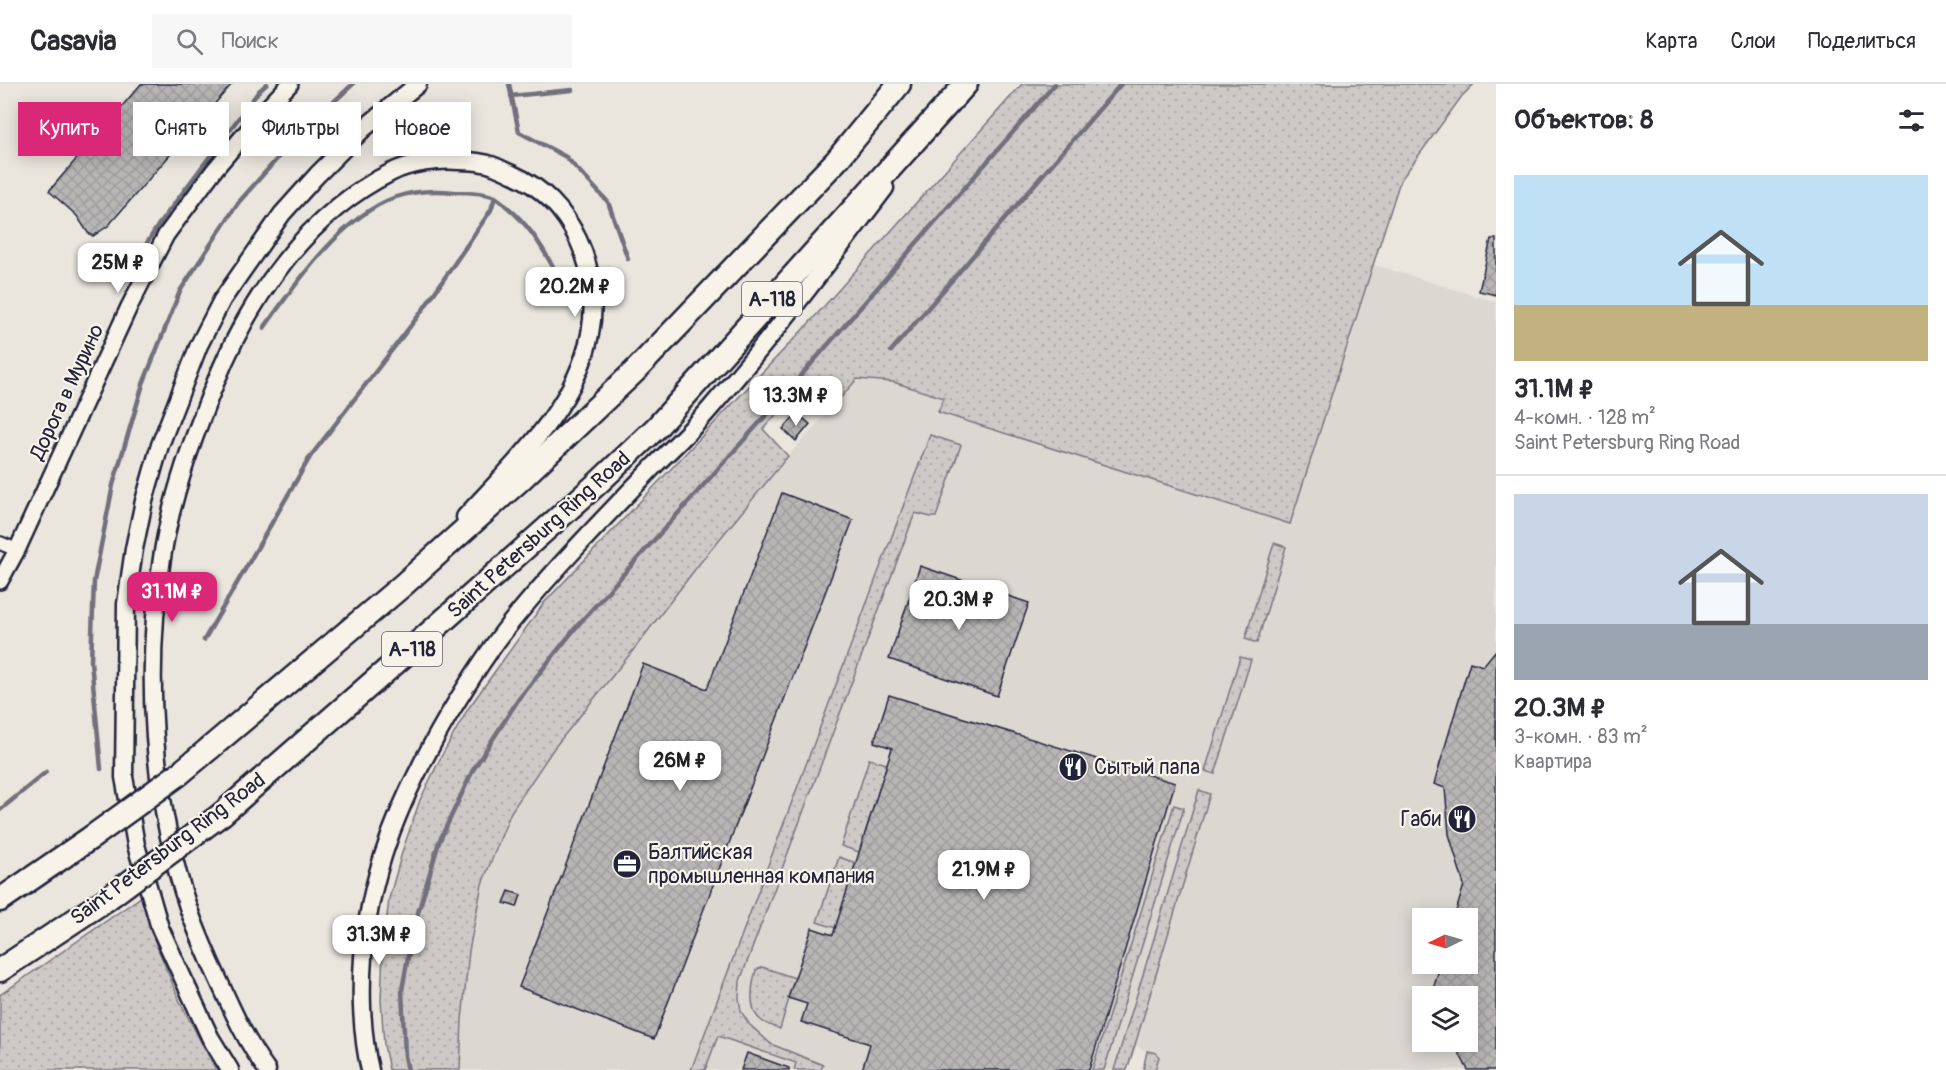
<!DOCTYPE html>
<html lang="ru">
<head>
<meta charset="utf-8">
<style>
	:root { --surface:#fff; --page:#f7f7f7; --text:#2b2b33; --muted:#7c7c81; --line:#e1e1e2; --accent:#db2777 }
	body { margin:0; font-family:Pangolin,sans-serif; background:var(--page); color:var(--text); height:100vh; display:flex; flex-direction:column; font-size:22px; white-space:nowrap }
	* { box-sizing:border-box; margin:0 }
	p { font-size:20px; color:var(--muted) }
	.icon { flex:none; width:33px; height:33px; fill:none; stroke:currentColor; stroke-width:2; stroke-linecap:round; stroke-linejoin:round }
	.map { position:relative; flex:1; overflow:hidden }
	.side { display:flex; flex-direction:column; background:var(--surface); width:450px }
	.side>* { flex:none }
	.guide { position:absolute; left:18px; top:18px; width:570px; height:54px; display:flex; gap:12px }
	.needle { width:39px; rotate:265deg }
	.controls { position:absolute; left:1412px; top:824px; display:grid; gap:12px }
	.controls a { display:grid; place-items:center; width:66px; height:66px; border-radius:0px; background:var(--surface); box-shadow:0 3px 15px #0003; font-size:30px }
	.price { position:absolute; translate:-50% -51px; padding:0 14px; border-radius:12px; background:#fff; color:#222; font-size:20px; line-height:39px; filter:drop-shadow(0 2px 3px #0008) }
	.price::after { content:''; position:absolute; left:50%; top:36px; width:18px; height:14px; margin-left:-9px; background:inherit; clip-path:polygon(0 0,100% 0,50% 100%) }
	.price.active { background:var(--accent); color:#fff }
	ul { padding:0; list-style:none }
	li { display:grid; align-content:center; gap:12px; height:318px; padding:0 18px }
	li+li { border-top:2px solid var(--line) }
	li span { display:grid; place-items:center; height:186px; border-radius:0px; color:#555 }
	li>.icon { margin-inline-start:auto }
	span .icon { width:108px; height:108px; fill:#fffc; stroke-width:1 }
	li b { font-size:26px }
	h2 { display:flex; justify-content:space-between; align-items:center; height:72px; padding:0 18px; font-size:26px }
	.tag { padding:0 21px; border-radius:0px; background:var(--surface); box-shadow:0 3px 15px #0003; font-size:21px; line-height:54px }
	.tag.active { background:var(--accent); color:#fff }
	header { display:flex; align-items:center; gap:36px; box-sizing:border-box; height:84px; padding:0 30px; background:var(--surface); border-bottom:2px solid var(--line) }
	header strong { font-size:28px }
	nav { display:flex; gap:33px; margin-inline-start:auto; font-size:21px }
	.search { width:420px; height:54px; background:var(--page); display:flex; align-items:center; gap:15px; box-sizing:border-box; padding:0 21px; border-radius:0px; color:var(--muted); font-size:22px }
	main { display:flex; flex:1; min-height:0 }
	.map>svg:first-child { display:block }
</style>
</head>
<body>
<header>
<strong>Casavia</strong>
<div class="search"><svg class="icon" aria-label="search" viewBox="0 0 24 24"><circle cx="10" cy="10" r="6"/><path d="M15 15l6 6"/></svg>Поиск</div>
<nav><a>Карта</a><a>Слои</a><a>Поделиться</a></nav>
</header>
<main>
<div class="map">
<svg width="1496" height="986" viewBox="0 0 1496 986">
	<defs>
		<pattern id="grass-dots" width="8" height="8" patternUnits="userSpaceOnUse" patternTransform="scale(1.5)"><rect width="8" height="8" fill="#cdc9c6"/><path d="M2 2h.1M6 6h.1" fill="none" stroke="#b0acab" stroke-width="1.8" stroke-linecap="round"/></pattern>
		<pattern id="building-cross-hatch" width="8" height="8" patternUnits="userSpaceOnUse" patternTransform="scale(1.5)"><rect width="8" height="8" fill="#b8b6b5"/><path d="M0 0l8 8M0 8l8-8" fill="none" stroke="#9e9c9d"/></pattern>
	</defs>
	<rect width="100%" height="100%" fill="#eae6de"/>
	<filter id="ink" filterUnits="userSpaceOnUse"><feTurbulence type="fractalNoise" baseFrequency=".0167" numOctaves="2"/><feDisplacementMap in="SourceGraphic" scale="12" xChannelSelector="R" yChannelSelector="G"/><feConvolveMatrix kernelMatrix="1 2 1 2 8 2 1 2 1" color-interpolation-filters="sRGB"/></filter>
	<g filter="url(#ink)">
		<path fill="#dbd8d2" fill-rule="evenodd" d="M1372,180l124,38v768h-353l4,-19 -12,-6 -8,25h-422l13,-37 -27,37h-231l2,-50 7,-69 13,-67 29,-72 43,-64 77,-95 69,-90 88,-107 69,-77 36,3 51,16 -5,14 364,69zM1422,834h45v45h-45zM1422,912h45v45h-45z"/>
		<g fill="url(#grass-dots)" stroke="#787680" stroke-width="1.5">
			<path d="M1022,0h452l-12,12 -62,85 -110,343 -352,-112 6,-14 -51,-16 -36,-3 -22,25 -28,-23 -44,48 25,27 -88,107 -69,90 -77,95 -43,64 -29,72 -13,67 -7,69 -2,50h-71l-5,-25 -3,-45 2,-50 6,-51 14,-50 17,-49 22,-45 26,-46 76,-106 266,-281z"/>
			<path d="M930,351l31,10 -25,72h-5l-16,-4 -175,468 -1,17 2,13 8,13 22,20 52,21 -2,5h-27l2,-7 -78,-27 -13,34h-14z"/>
			<path d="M1274,459l12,4 -29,96 -12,-4z"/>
			<path d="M1240,573l11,3 -36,114 -10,-3z"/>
			<path d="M869,675l18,5 -28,88 -18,-6z"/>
			<path d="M1199,706l11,4 -75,251 -8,25h-13z"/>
			<path d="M1174,721l10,3 -80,262h-12z"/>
			<path d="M839,773l17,6 -20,65 -19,-6z"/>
			<path d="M141,813l15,47 25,60 35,66h-216v-75z"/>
			<path d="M762,883l33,11 -15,51c-6,-3 -13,-4 -18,-8 -15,-10 -10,-37 -6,-51z"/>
			<path d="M1147,967l9,2 3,4 -4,13h-12z"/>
		</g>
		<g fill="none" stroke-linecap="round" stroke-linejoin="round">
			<g stroke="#716f7b" stroke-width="4.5">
				<path d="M509,0l10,48 47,25 42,45 20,57"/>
				<path d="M511,12l61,-6"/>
				<path d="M121,200l38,-60 100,-133 8,-7"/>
				<path d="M264,244c32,-45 78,-112 132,-131 18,-6 39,-7 58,-5 13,0 30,0 41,5 4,2 8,6 11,9 21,17 34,37 47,61"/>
				<path d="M891,267l230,-267"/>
				<path d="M204,556l106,-183 112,-146 69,-101 4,-13"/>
				<path d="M101,685l-10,-108 3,-80 19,-96 30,-101 37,-93 58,-88 60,-68 55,-51"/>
				<path d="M0,726l46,-38"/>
				<path d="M408,986l-3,-14 -3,-66 11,-60 26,-88 34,-72 45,-70 59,-74 201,-224 277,-318"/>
			</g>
		</g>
		<g fill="url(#building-cross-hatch)" stroke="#22223b" stroke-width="1.5">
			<path d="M141,0h91l-124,142 -15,10 -5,-3 -11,-17 -28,-25z"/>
			<path d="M1491,155h5v56l-17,-4z"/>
			<path d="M797,329l13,11 -14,17 -13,-12z"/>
			<path d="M782,409l71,27 -199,519 -135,-52 124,-323 64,25z"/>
			<path d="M920,482l109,37 -32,93 -108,-37z"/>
			<path d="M1496,566v420h-28l-15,-29h14v-45h-36l10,-33h26v-45h-13l10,-33 -15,-51 -4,-46 -11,-4 36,-122 13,4z"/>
			<path d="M889,611l286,88 -86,287h-227l8,-26 -69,-22 6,-18 -19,-6 24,-70 21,7 59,-187 -18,-6z"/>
			<path d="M509,807l12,4 -4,12 -13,-4z"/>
			<path d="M747,969l42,15v2h-48z"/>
		</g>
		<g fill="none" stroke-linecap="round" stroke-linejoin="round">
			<g stroke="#22223b" stroke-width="16">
				<path id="minor" d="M0,459l17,7"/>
			</g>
			<g stroke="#22223b" stroke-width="20">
				<path id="tertiary" d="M0,497l17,-31 112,-243 37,-72 49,-66 51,-60 24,-25"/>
			</g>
			<g stroke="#22223b" stroke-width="21">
				<g id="secondary">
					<path d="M230,986l-20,-33 -50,-109 -24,-83 -12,-68 2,-173 8,-55 10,-48 16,-56 39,-100 23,-45 60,-86 35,-39 46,-46 55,-45"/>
					<path d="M267,986c-20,-27 -34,-58 -48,-89 -11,-23 -21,-47 -30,-71 -37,-109 -45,-239 -27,-352 9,-61 31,-120 54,-177 35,-85 92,-168 176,-209 18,-9 47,-13 68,-11 7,0 15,0 23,2 10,1 19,7 29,11 61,26 90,97 78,160 -14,74 -77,130 -125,183"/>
					<path d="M370,986c-5,-20 -7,-42 -8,-63 -4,-109 32,-199 86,-291 21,-35 43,-70 69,-101 43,-52 90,-100 137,-149 20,-20 41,-39 59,-61 60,-69 116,-143 172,-217"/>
				</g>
			</g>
			<g stroke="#22223b" stroke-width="27">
				<g id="motorway">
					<path d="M210,664l193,-163 118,-106 114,-108 202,-211 62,-76"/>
					<path d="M222,730l204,-178 173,-154 57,-54 310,-344"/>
					<path d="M0,816l92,-63"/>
					<path d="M0,886l107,-71"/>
				</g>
			</g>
			<use href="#minor" stroke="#f7f3e8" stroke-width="12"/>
			<use href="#tertiary" stroke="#f7f3e8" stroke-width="15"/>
			<use href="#secondary" stroke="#f7f3e8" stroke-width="16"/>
			<use href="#motorway" stroke="#f7f3e8" stroke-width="22"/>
			<g stroke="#22223b" stroke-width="27" stroke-linecap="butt">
				<g id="motorway-bridge">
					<path d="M92,753l87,-63 31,-26"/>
					<path d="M107,815l115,-85"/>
				</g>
			</g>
			<use href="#motorway-bridge" stroke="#f7f3e8" stroke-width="22"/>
		</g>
	</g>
	<defs>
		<g id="restaurant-disc" transform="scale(1.5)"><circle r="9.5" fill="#22223b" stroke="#f7f3e8"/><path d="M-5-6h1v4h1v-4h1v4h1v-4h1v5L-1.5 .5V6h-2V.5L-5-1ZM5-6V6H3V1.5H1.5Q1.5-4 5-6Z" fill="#fff"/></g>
		<g id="office-disc" transform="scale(1.5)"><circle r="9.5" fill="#22223b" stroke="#f7f3e8"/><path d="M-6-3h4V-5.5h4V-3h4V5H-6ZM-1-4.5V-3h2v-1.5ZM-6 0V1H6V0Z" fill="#fff"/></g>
	</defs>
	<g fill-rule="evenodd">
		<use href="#restaurant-disc" x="1073" y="683"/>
		<use href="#restaurant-disc" x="1462" y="735"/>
		<use href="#office-disc" x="627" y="780"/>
	</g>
	<g text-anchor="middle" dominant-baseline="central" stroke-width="4.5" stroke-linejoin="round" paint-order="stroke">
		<g fill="#f7f3e8" stroke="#62616f" stroke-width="1.5">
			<rect x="742" y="198" width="60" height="34" rx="4.5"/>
			<rect x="382" y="548" width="60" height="34" rx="4.5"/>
		</g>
		<g font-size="20" font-weight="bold" fill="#22223b">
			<text x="772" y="215">А-118</text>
			<text x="412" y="565">А-118</text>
		</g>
		<g font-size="21" fill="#22223b" stroke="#f7f3e8">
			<text transform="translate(67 308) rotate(-65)">Дорога в Мурино</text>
			<text transform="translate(539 451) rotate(-42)">Saint Petersburg Ring Road</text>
			<text transform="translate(168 765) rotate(-37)">Saint Petersburg Ring Road</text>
		</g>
		<g font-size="21" fill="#22223b" stroke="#f7f3e8" text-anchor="start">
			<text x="1094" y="683">Сытый папа</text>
			<text x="1441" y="735" text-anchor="end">Габи</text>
			<text x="648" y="768">Балтийская<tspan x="648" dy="24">промышленная компания</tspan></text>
		</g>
	</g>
</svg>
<div class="controls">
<a><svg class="needle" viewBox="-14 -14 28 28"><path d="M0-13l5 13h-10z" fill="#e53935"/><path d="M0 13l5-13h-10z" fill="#7c7c81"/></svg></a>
<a><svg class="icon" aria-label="layers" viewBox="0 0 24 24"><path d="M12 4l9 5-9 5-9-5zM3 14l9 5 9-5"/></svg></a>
</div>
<b class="price" style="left:118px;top:210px">25M ₽</b>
<b class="price" style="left:575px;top:234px">20.2M ₽</b>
<b class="price" style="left:796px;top:343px">13.3M ₽</b>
<b class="price active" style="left:172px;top:539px">31.1M ₽</b>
<b class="price" style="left:959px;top:547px">20.3M ₽</b>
<b class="price" style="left:680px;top:708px">26M ₽</b>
<b class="price" style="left:984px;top:817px">21.9M ₽</b>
<b class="price" style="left:379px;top:882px">31.3M ₽</b>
<div class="guide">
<a class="tag active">Купить</a>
<a class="tag">Снять</a>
<a class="tag">Фильтры</a>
<a class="tag">Новое</a>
</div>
</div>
<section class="side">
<h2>Объектов: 8<svg class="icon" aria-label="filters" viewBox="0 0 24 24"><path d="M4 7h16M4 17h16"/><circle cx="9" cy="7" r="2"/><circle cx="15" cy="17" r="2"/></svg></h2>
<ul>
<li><span style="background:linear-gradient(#bfe0f5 70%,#c2b280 0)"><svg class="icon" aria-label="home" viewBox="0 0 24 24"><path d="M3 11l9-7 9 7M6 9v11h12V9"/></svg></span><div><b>31.1M ₽</b><p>4-комн. · 128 m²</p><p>Saint Petersburg Ring Road</p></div></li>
<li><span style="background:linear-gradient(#c9d6e8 70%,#9aa5b1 0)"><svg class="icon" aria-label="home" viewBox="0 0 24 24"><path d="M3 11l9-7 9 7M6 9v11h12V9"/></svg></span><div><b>20.3M ₽</b><p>3-комн. · 83 m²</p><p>Квартира</p></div></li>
</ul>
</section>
</main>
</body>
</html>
